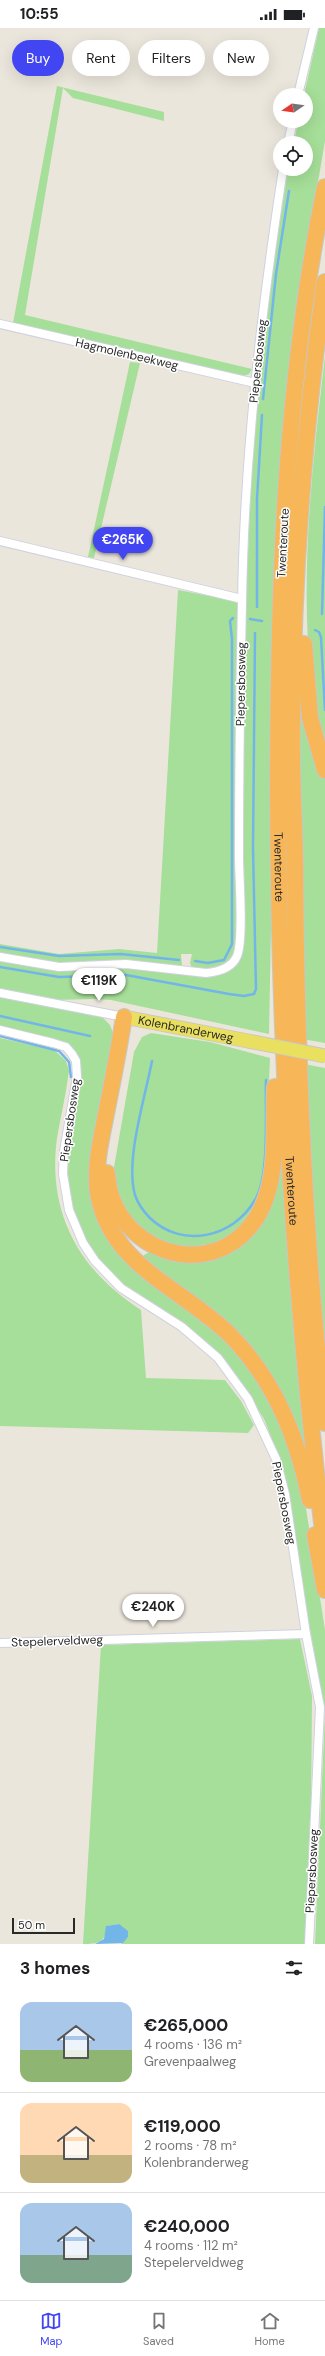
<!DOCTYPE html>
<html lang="en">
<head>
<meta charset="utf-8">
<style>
	:root { --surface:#fff; --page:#f2f2f2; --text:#202124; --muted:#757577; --line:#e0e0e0; --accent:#4145f2 }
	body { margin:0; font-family:"DM Sans",sans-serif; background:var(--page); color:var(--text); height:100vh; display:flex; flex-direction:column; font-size:15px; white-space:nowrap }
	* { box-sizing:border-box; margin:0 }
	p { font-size:13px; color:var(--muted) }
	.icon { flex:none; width:22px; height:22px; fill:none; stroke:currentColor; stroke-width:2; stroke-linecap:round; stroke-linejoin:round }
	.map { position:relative; height:1916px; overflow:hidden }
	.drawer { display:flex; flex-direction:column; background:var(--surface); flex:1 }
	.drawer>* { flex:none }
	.banner { position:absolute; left:12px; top:12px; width:301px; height:36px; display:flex; gap:8px }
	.needle { width:26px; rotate:257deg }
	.controls { position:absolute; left:273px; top:60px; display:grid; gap:8px }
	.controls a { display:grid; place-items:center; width:40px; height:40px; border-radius:50%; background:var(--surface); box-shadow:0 4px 16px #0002; font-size:20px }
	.scale { position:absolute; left:12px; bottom:10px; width:63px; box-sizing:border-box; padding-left:4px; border:2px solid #292929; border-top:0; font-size:11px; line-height:14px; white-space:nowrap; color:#292929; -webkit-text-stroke:3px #fff; paint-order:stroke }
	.price { position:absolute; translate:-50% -34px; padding:0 9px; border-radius:14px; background:#fff; color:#222; font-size:13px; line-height:26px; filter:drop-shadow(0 1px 2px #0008) }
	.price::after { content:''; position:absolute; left:50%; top:24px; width:12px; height:9px; margin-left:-6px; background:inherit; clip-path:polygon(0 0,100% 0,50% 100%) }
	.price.current { background:var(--accent); color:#fff }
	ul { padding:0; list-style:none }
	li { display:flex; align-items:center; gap:12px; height:100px; padding:0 20px }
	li+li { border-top:1px solid var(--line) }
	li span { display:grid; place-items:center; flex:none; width:112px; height:80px; border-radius:12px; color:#555 }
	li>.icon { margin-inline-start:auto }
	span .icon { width:48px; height:48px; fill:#fffc; stroke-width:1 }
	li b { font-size:17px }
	h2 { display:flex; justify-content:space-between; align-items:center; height:48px; padding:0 20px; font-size:17px }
	.pill { padding:0 14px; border-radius:18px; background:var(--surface); box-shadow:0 4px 16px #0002; font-size:14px; line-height:36px }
	.pill.current { background:var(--accent); color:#fff }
	.status { display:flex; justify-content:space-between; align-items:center; height:28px; padding:0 20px; background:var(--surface); direction:ltr }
	.status svg { height:11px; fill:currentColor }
	.tab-bar { display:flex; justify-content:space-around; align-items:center; height:56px; border-top:1px solid var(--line); background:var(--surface); font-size:11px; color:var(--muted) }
	.tab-bar a { display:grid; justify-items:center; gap:2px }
	.tab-bar .current { color:var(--accent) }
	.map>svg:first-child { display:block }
</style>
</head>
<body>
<div class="status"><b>10:55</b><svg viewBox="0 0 49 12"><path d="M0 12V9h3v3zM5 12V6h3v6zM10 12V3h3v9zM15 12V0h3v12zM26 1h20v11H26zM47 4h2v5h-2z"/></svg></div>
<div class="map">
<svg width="325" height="1916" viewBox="0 0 325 1916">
	<rect width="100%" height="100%" fill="#ebe6db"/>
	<g fill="#a6df99">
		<path d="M319,0h6v113l-27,158 -26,576 -3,159 -158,-34 -16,-1 -43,1 -52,-12v-29l58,10 66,-2 88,10 22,-10 10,-19c-2,-182 -2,-364 13,-545 6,-79 19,-157 31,-234h18v-26h-12l4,-22h8v-26h-2z"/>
		<path d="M57,58l107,26v9l-91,-23 -10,-10 -38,227 227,54 -3,5 -6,2 -230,-53z"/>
		<path d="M325,328v405c-8,-23 -10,-47 -13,-72 -13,-109 0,-223 13,-333z"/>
		<path d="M130,334l10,1 -46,195 -6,-1z"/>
		<path d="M178,562l53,10 8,4 -1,331 -5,22c-13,11 -23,13 -41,11l-2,-5 2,-9h-11l1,11 -4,2 -112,-3 -66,-9v-11l59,10 60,-5 38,4z"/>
		<path d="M301,601l2,54 22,94v266l-23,-4 -3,-314z"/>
		<path d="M0,968l102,21 8,8 4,10 -15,179 80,86 55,48 35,44 31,78 25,160v314h-10l10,-232 -46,-255 -15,-38 -20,-32 -18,-24 -119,-91 -24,-35 -8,-21 -8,-39 1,-32 12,-70 -14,-30 -10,-6 -56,-13z"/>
		<path d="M151,1005l59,9 60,16 -5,119 -9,30 -17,21 -20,14 -40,7 -39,-17 -21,-36 -5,-29 20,-115 8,-15z"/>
		<path d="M0,1010l54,12 12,11 3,10c-3,23 -8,44 -12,67 -10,75 22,132 84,172l5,68 79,2 16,21 13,24 -6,8 -248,-7z"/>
		<path d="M304,1036l21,4v313z"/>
		<path d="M282,1116l26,317 -40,-84 -125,-119 1,-3 7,-4 7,2 80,-11z"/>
		<path d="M300,1611l12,57 -1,120 -6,128h-184l7,-7 -9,-13 -13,2c1,16 -9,18 -23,18l18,-299z"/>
	</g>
	<path fill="#72b6e9" d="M119,1896l9,7v6l-5,6 -28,1 9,-5 2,-13z"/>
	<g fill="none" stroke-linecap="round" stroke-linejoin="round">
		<g stroke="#72b6e9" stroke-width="2.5">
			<path d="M263,371l13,-125 13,-83"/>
			<path d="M257,579v-108l5,-84"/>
			<path d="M322,586l3,-107"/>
			<path d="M250,591l12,2"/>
			<path d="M315,602l4,2 2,5 4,73"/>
			<path d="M0,919l59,9 62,-2 58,6"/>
			<path d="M195,933l13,2 16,-3 8,-16v-305l-2,-18 3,-3"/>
			<path d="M0,939l59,10 67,-2 103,19 15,2 10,-2 2,-5 -3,-141 2,-215"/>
			<path d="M0,988l90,20"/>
			<path d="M0,1008l59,15 10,11 2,15"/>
			<path d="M152,1033c-7,37 -27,99 -17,134 3,9 9,17 15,23 32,31 83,20 105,-18 15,-25 10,-89 11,-120"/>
		</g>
		<g stroke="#d0d1e1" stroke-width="10">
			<g id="street">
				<path d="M298,67l16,-67"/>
				<path d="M288,115l5,-22"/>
				<path d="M0,296l255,59"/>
				<path d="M0,513l242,58"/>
				<path d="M0,929l59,10 67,-3 80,9c11,-1 26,-5 31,-17 7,-17 2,-78 2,-99 0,-85 1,-169 3,-254 2,-145 19,-290 41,-434"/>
				<path d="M0,965l124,24"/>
				<path d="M0,1002l53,13 13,4 6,7 4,7 1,16 -13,74 -1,23 6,36 14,33 12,18 26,27 61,39 36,31 30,41 28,60 9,35 21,140 14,73 -11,237"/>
				<path d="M0,1615l306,-9"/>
			</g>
		</g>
		<g stroke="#c7c7c7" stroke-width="15">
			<g id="primary">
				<path id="s1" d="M124,989l124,24"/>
			</g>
		</g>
		<g stroke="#c7c7c7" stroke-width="18">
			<g id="highway">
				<path id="s2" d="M325,159c-41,200 -47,405 -47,608 1,252 16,503 47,753"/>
				<path d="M325,254c-21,145 -32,293 -33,441 -1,46 2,92 3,138 1,188 8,375 30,562"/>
				<path d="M304,616l6,74 15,52"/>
				<path d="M124,989c-5,31 -11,62 -17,92 -5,27 -13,56 -9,84 12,74 87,96 134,144 44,46 66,102 78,163"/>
				<path d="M107,1145c4,79 106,114 150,44 23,-38 16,-88 18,-130"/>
				<path d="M315,1507l10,55"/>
			</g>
		</g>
		<use href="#street" stroke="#fff" stroke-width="8"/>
		<use href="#primary" stroke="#eae060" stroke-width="13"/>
		<use href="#highway" stroke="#f7b759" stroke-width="16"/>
		<g stroke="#c7c7c7" stroke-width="15" stroke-linecap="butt">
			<path id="primary-bridge" d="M248,1013l77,15"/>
		</g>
		<use href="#primary-bridge" stroke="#eae060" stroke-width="13"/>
	</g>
	<g text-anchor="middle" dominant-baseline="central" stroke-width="3" stroke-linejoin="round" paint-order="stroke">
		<g font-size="12" fill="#292929" stroke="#fff">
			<text transform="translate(127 326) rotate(13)">Hagmolenbeekweg</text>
			<text transform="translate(258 333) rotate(-84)">Piepersbosweg</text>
			<text transform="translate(283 515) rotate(-87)">Twenteroute</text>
			<text transform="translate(241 656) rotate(-89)">Piepersbosweg</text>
			<text stroke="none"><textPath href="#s2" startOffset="683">Twenteroute</textPath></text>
			<text stroke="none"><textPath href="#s1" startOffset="63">Kolenbranderweg</textPath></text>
			<text transform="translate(70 1092) rotate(-82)">Piepersbosweg</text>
			<text stroke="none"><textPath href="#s2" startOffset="1007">Twenteroute</textPath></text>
			<text transform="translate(284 1475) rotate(79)">Piepersbosweg</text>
			<text transform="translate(57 1613) rotate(-2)">Stepelerveldweg</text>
			<text transform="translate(312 1843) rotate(-87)">Piepersbosweg</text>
		</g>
	</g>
</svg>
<div class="controls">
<a><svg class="needle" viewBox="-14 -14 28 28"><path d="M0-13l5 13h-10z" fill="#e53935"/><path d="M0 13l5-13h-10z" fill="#757577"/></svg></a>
<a><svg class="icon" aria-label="locate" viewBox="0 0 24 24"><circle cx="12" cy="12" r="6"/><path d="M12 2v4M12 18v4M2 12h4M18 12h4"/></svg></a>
</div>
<div class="scale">50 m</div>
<b class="price current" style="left:123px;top:533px">€265K</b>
<b class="price" style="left:99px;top:974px">€119K</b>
<b class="price" style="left:153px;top:1600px">€240K</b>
<div class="banner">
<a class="pill current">Buy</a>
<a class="pill">Rent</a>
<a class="pill">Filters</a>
<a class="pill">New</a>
</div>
</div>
<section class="drawer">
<h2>3 homes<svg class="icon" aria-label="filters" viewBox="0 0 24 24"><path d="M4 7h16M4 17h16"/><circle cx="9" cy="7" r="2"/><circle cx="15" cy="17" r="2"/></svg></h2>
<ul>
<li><span style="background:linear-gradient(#a9c7e8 60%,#8fb573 0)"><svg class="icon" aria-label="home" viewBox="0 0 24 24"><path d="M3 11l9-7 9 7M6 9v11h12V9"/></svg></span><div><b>€265,000</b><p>4 rooms · 136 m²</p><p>Grevenpaalweg</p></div></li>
<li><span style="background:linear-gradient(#ffd9b3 65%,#c2b280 0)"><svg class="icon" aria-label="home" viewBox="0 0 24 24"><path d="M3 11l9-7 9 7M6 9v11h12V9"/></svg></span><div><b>€119,000</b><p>2 rooms · 78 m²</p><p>Kolenbranderweg</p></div></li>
<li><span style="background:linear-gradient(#a9c7e8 65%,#7fa58c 0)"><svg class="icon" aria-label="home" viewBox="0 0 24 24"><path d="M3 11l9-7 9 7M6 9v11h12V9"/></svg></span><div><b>€240,000</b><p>4 rooms · 112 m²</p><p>Stepelerveldweg</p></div></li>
</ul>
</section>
<nav class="tab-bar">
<a class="current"><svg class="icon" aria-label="map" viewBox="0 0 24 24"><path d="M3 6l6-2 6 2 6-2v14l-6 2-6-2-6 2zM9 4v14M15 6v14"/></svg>Map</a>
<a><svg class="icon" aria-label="saved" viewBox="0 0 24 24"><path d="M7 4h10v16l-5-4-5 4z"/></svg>Saved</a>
<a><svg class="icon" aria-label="home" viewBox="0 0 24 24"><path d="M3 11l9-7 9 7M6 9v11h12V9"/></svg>Home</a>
</nav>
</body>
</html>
